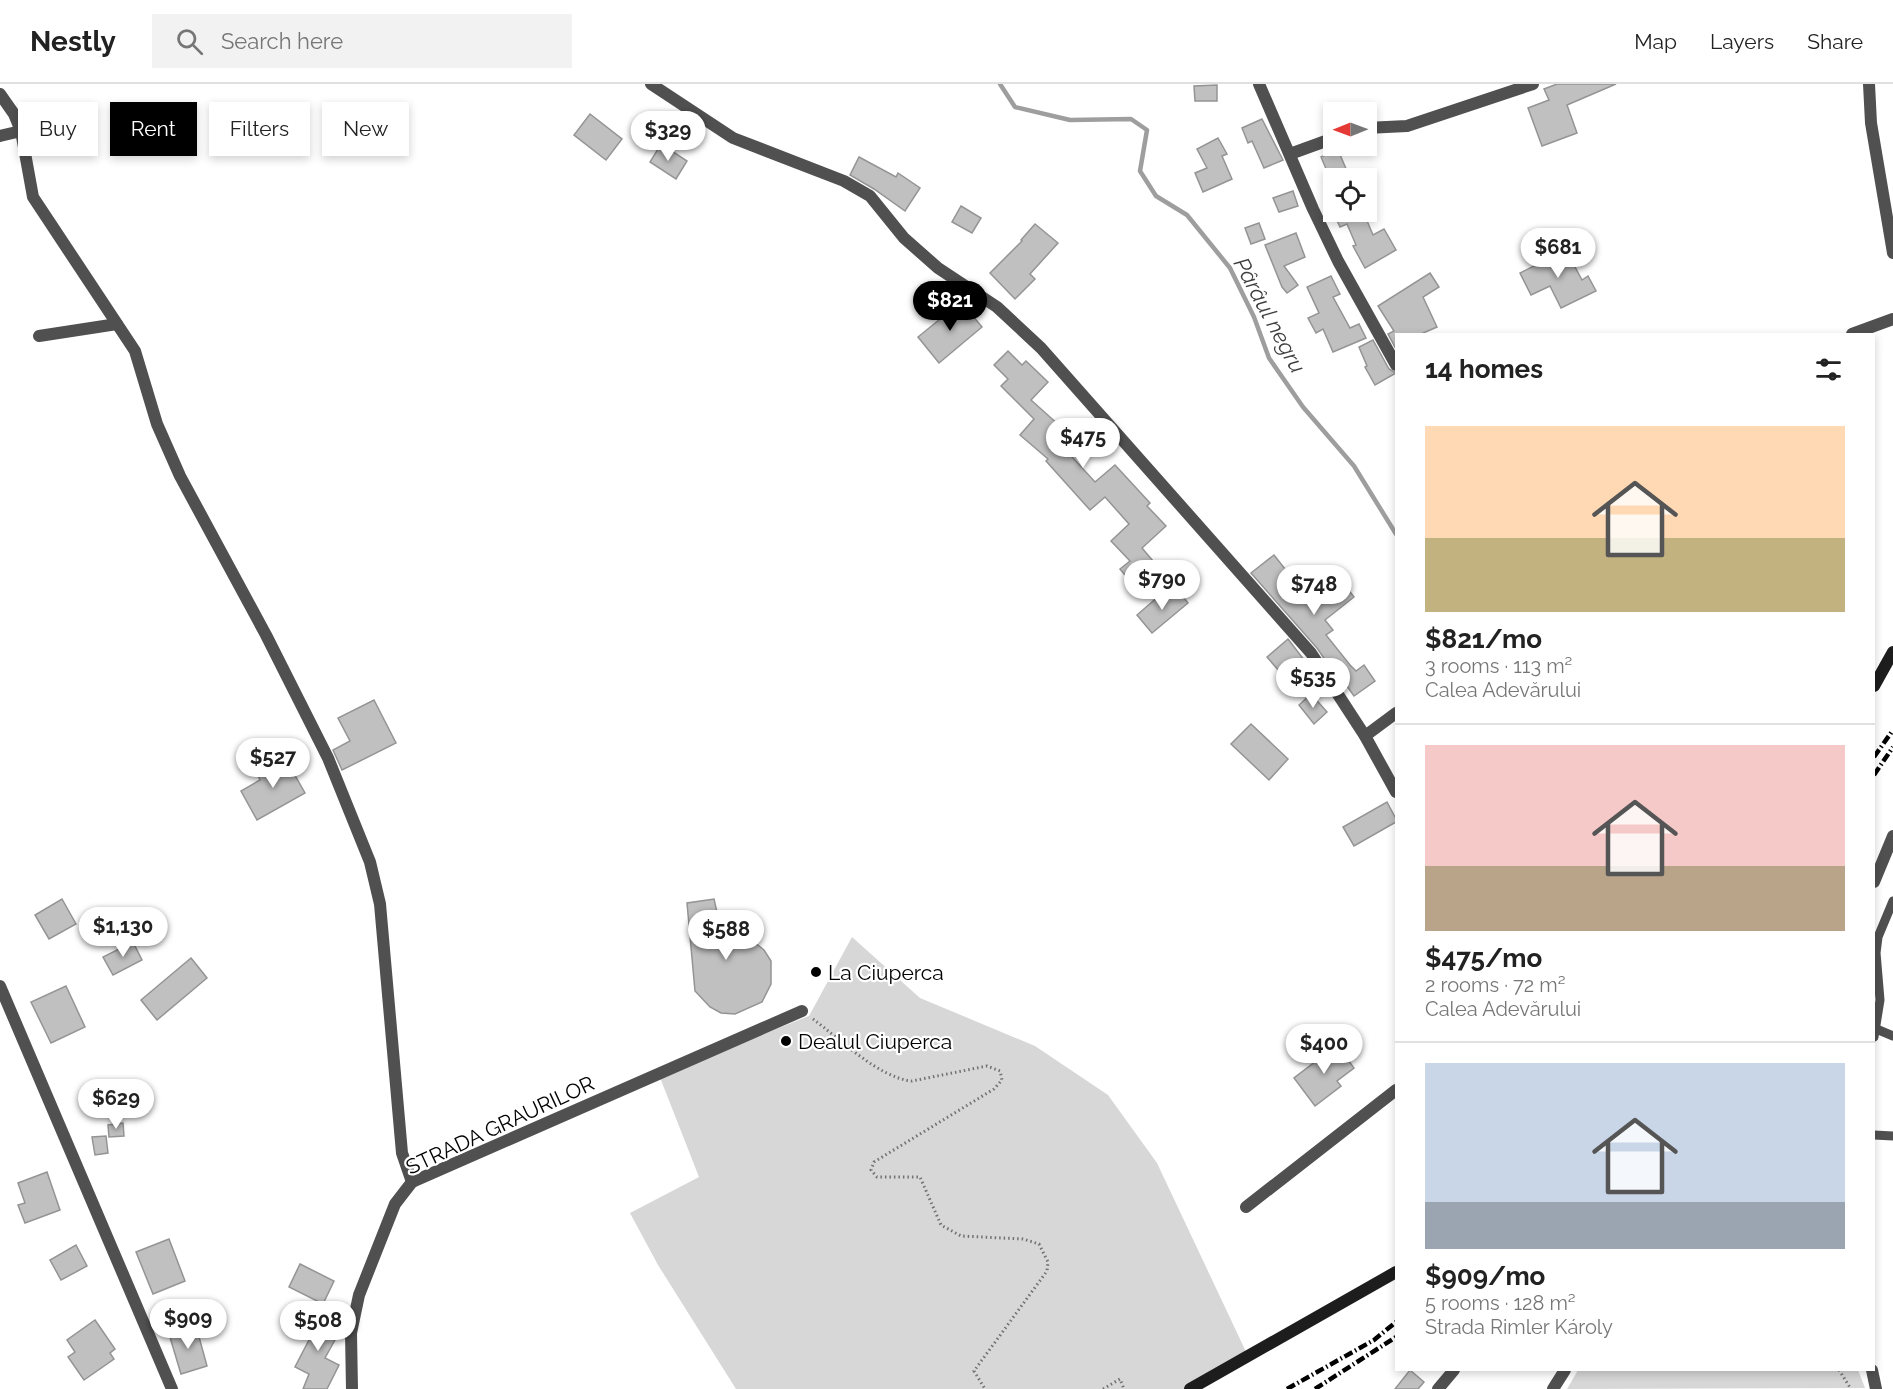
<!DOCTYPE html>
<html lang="en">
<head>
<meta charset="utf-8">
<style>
	:root { --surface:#fff; --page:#f2f2f2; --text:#222; --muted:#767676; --line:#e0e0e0; --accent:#000 }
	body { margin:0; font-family:Raleway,sans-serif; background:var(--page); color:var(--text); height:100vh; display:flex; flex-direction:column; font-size:22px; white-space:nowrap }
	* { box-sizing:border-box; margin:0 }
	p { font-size:20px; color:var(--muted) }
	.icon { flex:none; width:33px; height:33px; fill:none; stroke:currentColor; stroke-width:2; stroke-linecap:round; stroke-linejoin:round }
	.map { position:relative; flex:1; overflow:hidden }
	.sheet { position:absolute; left:1395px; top:249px; width:480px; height:1038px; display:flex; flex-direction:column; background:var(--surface); border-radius:0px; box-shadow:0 3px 9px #0003 }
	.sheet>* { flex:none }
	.guide { position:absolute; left:18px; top:18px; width:570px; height:54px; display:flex; gap:12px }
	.needle { width:39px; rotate:269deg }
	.fabs { position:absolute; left:1323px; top:18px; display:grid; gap:12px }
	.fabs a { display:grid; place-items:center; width:54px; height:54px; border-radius:0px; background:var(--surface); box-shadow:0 3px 9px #0003; font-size:30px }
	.price { position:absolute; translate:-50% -51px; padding:0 14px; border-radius:21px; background:#fff; color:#222; font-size:20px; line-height:39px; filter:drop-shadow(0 2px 3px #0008) }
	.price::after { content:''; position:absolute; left:50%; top:36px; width:18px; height:14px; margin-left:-9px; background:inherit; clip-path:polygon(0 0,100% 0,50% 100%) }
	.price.on { background:var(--accent); color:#fff }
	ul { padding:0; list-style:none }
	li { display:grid; align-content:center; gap:12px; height:318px; padding:0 30px }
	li+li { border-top:2px solid var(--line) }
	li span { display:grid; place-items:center; height:186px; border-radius:0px; color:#555 }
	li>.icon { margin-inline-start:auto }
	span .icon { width:108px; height:108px; fill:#fffc; stroke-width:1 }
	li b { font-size:26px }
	h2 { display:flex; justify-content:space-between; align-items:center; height:72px; padding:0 30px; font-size:26px }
	.tag { padding:0 21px; border-radius:0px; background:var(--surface); box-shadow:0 3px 9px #0003; font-size:21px; line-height:54px }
	.tag.on { background:var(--accent); color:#fff }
	header { display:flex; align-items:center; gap:36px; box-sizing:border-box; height:84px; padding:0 30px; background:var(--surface); border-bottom:2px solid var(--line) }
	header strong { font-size:28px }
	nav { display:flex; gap:33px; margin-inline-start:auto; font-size:21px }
	.search { width:420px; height:54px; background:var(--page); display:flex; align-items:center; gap:15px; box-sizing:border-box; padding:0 21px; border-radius:0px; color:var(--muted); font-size:22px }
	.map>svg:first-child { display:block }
</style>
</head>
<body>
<header>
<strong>Nestly</strong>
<div class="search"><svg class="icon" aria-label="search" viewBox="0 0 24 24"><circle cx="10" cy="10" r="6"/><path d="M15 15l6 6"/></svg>Search here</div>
<nav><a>Map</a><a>Layers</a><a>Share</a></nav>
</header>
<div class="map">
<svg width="1893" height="1305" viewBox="0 0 1893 1305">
	<rect width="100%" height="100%" fill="#fff"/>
	<g fill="#d7d7d7">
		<path d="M852,853l68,61 115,48 73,49 49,68 91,193 -58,33h-454l-78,-124 -28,-52 69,-36 -40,-102 150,-59z"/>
		<path d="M1578,1286h280l7,18 -298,1z"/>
	</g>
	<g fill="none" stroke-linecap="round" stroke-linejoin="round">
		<path stroke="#9e9e9e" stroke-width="4.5" d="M1000,0l15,23 55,13 61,-1 16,11 -7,41 16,25 31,19 43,53 24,49 15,41 34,49 51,59 42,68"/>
	</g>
	<g fill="#c0c0c0" stroke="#949494" stroke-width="1.5">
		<path d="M1557,0h59l-49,21 10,28 -35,13 -14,-38 21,-8 -5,-11z"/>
		<path d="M1217,1v16h-22l-1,-15z"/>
		<path d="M590,30l32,25 -16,21 -32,-25z"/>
		<path d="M1262,35l21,41 -19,8 -12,-27 -4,2 -6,-15z"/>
		<path d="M1218,54l9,16 -5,2 10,23 -29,13 -8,-19 12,-5 -10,-19z"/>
		<path d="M661,60l26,17 -11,18 -26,-17z"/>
		<path d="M1338,66l12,28h-20l-9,-21z"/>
		<path d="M859,73l37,20 2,-4 22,15 -15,23 -31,-22 -24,-14z"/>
		<path d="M1293,107l5,15 -19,6 -6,-14z"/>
		<path d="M961,122l20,12 -9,15 -20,-11z"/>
		<path d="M1333,128h43l-11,4 8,19 11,-6 12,21 -31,18 -12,-22 3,-1 -9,-21 -7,3z"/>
		<path d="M1259,139l6,16 -14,5 -6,-16z"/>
		<path d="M1035,140l23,19 -28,31 5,5 -20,20 -25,-26 32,-32 -1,-1z"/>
		<path d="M1296,149l9,24 -21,9 14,19 -11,8 -5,-6 -17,-42z"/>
		<path d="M1566,166l16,30 6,-4 8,15 -35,17 -11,-22 -19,9 -11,-22z"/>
		<path d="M1430,189l9,14 -16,10 14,30 -16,7h-25v15l-8,-15 6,-3 -16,-25z"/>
		<path d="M1331,192l9,18 -7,3 17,31 9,-4 7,14 -33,14 -10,-23 -7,4 -8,-15 11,-5 -12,-26z"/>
		<path d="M961,218l21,25 -43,36 -21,-26z"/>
		<path d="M1373,256l16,29 7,4 -21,12 -10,-18 2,-1 -8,-19z"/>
		<path d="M1008,267l14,14 4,-4 22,21 -17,18 29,26 -8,9 43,47 20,-17 35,38 -3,3 19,20 -24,22 11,13 -23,20 -10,-12 10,-8 -19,-20 18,-17 -24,-27 -15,13 -44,-49 2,-2 -28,-24 14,-16 -33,-33 7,-7 -14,-14z"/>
		<path d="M1274,471l33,42 29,-23 18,23 -29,23 8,10 -7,5 24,30 6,6 8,-6 11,16 -21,15 -20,-28 -2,2 -15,-22 -66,-75z"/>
		<path d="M1177,506l11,13 -36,30 -15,-18 23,-20 4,5z"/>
		<path d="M1288,555l23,30 -19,17 -25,-29z"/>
		<path d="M1311,610l16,18 -13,12 -15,-19z"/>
		<path d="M374,616l22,43 -54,27 -9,-20 17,-9 -12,-23z"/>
		<path d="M1251,640l37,35 -19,21 -38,-36z"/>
		<path d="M285,674l20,35 -48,27 -16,-29 19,-11 -3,-7z"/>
		<path d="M1387,718l9,17v3l-42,24 -11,-19z"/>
		<path d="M62,815l14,25 -27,15 -14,-24z"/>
		<path d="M714,815l4,18 19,-1 2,14 25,20 7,11v23l-9,18 -27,12 -14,-1 -11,-6 -15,-16 -8,-88z"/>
		<path d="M133,858l9,18 -29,15 -10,-18z"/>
		<path d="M191,874l16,20 -50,42 -16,-20z"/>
		<path d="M66,902l19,41 -34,16 -20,-41z"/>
		<path d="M1337,961l17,23 -17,13 4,5 -26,20 -21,-28z"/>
		<path d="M123,1039l1,13 -15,1 -1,-12z"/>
		<path d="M106,1052l2,17 -13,2 -3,-18z"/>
		<path d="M47,1088l13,38 -35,13 -7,-18 7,-2 -7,-20z"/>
		<path d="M169,1155l16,42 -32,13 -17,-42z"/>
		<path d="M76,1161l11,21 -26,14 -11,-20z"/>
		<path d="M300,1180l34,17 -11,23 -34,-17z"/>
		<path d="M310,1227l31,18 -16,29 14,7 -12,24h-24l6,-15 -14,-7 16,-31 -12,-7z"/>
		<path d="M95,1236l20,29 -5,4 4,6 -30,21 -16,-23 7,-5 -8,-12z"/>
		<path d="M196,1242l11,40 -26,8 -12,-40z"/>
		<path d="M1410,1286l14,12 -6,7h-23z"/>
	</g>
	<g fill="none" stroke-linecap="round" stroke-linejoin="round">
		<g stroke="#727272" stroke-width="3" stroke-dasharray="1.5 3" stroke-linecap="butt">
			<path d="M813,935c27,20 66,59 99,62l75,-15 13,5 2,9 -8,9 -120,73 -3,8 6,7h43l21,48 20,11 62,3 16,5 9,18 -1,9 -73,100 11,18"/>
			<path d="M1839,1286l12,19"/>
			<path d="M1103,1305l17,-10 4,10"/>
		</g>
		<g stroke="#505050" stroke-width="9">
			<path d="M1874,944l19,8"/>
			<path d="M1874,953l6,-37 -4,-47 2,-16 15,-36"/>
			<path d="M1874,1051l19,1"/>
		</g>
		<g stroke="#505050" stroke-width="12">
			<path d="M651,0l82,54 111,43 26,15 34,42 34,30 59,39 44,41 270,305 54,83 31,56"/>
			<path d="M1259,0l54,125 25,52 58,104"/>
			<path d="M1869,0l2,39 22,130"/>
			<path d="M0,10l14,20 7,17 12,66 102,154 22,73 23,52 86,159 62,123 42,104 10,42 22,249 10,29"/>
			<path d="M1366,44l41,-2 126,-42"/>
			<path d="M0,52l21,-5"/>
			<path d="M1290,70l44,-16"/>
			<path d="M1852,250l41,-15"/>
			<path d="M39,252l78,-12"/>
			<path d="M1365,652l31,-23"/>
			<path d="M0,902l172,403"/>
			<path d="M1246,1123l150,-117"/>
			<path d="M352,1305l-1,-56 8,-38 36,-91 17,-22 390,-171"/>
			<path d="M1438,1305l16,-19"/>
			<path d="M1553,1305l12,-19"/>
		</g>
		<g stroke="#505050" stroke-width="12">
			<path d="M1874,798l19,-46"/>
			<path d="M1872,1286l4,19"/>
		</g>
		<g stroke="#1d1d1d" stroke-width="12">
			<path d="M1874,602l19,-34"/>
			<path d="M1190,1305l206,-117"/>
		</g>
		<g stroke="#000" stroke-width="4.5" stroke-dasharray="9 3 1.5 3" stroke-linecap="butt">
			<path d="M1874,673l19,-27"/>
			<path d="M1874,691l19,-28"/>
			<path d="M1287,1305l87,-49 22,-18"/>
			<path d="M1315,1305l81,-52"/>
		</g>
	</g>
	<g fill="#000" stroke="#fff" stroke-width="2">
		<circle cx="816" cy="888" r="6"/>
		<circle cx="786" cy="957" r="6"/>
	</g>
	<g text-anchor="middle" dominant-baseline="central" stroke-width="4.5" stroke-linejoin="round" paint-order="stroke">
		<g font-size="21" fill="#000" stroke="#fff" text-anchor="start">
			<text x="828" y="888">La Ciuperca</text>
			<text x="798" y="957">Dealul Ciuperca</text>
		</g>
		<g font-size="21" fill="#000" stroke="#fff">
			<text transform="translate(500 1041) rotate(-25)">STRADA GRAURILOR</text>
		</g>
		<g font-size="22" font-style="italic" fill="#3f3f3f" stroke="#fff">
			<text transform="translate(1270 231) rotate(62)">Pârâul negru</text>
		</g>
	</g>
</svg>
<div class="fabs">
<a><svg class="needle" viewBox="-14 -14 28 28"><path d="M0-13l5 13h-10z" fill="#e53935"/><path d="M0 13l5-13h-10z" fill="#767676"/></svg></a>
<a><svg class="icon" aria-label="locate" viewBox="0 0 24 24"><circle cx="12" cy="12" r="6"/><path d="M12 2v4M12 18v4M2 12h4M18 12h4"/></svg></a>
</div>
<b class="price" style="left:668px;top:78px">$329</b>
<b class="price" style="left:1558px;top:195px">$681</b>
<b class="price on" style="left:950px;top:248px">$821</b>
<b class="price" style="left:1083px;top:385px">$475</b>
<b class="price" style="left:1162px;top:527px">$790</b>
<b class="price" style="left:1314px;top:532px">$748</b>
<b class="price" style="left:1313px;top:625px">$535</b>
<b class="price" style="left:273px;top:705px">$527</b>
<b class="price" style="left:123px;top:874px">$1,130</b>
<b class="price" style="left:726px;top:877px">$588</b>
<b class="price" style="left:1324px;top:991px">$400</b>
<b class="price" style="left:116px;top:1046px">$629</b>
<b class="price" style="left:188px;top:1266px">$909</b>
<b class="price" style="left:318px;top:1268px">$508</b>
<div class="guide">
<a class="tag">Buy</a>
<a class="tag on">Rent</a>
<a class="tag">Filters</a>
<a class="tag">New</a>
</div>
<section class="sheet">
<h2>14 homes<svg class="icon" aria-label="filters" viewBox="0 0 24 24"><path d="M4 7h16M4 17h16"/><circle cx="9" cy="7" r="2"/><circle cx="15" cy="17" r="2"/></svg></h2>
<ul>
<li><span style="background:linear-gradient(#ffd9b3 60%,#c2b280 0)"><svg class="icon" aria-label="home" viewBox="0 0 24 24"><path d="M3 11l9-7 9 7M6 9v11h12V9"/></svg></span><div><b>$821/mo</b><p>3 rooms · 113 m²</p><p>Calea Adevărului</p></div></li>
<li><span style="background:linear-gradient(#f6c9c9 65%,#b9a48a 0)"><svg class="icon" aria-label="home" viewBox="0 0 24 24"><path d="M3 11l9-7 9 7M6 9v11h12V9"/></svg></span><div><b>$475/mo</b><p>2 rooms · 72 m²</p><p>Calea Adevărului</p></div></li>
<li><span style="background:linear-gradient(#c9d6e8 75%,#9aa5b1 0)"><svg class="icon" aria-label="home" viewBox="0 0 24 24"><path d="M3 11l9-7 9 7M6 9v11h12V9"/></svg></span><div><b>$909/mo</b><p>5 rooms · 128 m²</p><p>Strada Rimler Károly</p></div></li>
</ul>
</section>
</div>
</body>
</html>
